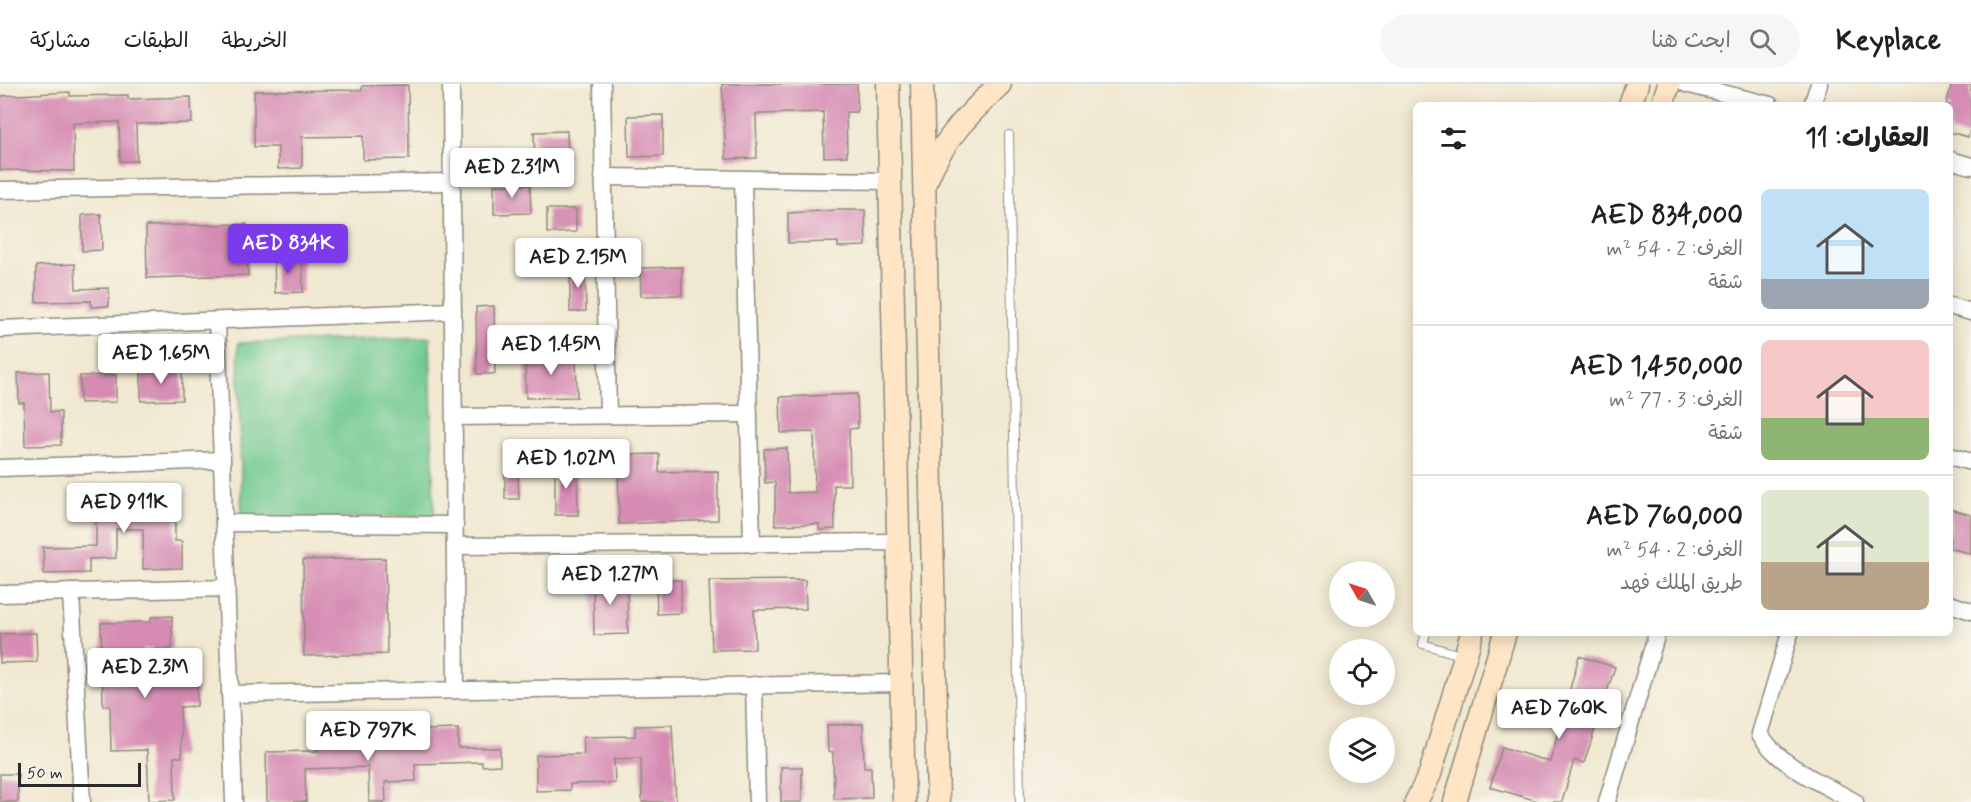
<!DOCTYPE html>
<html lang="ar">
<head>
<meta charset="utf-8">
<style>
	:root { --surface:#fff; --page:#f6f6f6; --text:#202124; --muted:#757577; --line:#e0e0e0; --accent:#7c3aed }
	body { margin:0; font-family:Mynerve,"Playpen Sans Arabic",sans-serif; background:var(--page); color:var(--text); direction:rtl; height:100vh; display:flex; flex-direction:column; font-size:22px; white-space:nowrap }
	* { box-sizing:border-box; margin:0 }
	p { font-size:20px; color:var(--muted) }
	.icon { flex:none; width:33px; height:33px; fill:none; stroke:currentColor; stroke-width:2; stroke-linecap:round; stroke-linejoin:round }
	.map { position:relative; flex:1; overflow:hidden; direction:ltr }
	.details { position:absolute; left:1413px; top:18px; width:540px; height:534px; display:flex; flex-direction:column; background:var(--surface); border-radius:9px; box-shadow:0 3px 15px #0003; direction:rtl }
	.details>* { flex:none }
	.needle { width:39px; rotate:309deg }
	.fabs { position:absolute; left:1329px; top:477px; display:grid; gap:12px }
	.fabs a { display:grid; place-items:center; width:66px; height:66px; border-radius:50%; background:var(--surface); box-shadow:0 3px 15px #0003; font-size:30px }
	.scale { position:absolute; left:18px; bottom:15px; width:123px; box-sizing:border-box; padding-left:6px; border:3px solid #2b2b2b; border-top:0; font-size:16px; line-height:21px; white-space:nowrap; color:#2b2b2b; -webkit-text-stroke:4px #f7f3e8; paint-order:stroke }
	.price { position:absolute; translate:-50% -51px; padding:0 14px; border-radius:6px; background:#fff; color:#222; font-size:20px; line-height:39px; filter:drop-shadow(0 2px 3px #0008) }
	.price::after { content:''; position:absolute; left:50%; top:36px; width:18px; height:14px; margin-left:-9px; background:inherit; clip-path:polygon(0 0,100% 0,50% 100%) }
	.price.active { background:var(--accent); color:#fff }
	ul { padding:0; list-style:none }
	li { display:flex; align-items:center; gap:18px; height:150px; padding:0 24px }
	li+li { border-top:2px solid var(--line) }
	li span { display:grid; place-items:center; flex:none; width:168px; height:120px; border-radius:9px; color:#555 }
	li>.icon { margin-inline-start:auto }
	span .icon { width:72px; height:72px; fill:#fffc; stroke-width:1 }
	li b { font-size:26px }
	h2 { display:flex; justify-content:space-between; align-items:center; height:72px; padding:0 24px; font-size:26px }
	header { display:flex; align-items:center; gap:36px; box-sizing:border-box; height:84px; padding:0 30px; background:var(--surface); border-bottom:2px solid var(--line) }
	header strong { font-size:28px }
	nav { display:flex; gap:33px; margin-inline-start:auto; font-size:21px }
	.search { width:420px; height:54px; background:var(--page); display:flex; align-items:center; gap:15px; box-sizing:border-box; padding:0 21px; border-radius:33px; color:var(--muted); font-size:22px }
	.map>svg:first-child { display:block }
</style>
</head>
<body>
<header>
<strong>Keyplace</strong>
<div class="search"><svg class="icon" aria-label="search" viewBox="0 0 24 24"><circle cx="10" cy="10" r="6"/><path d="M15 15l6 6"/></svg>ابحث هنا</div>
<nav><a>الخريطة</a><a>الطبقات</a><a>مشاركة</a></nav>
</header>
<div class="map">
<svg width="1971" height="718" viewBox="0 0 1971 718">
	<rect width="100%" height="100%" fill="#f7f3e8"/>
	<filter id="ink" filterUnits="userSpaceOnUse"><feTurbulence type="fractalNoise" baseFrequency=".0167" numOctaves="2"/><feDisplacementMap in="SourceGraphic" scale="12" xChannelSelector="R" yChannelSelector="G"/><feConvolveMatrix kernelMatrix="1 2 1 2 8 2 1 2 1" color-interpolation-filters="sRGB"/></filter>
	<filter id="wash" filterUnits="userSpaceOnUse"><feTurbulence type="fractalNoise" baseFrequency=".008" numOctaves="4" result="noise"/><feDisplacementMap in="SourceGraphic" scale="24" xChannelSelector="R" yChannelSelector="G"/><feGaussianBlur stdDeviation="1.35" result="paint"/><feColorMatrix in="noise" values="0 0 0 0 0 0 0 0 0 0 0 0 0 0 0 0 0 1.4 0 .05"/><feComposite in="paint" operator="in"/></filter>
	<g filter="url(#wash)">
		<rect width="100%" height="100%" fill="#f0e8d0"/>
		<path fill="#72ca91" stroke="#4e7a5e" stroke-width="1.5" d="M430,253l4,178 -192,6 -4,-178z"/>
		<g id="blocks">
			<g fill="#d68bb3">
				<path d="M722,0h135v28h-11l1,44 -23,1 -1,-45 -60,2h-7l1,44 -31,1z"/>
				<path d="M1952,0h19v42l-3,11 -18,-5v-27h-4z"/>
				<path d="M408,1l1,74 -46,1v-24l-61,1v31l-24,1v-22h-24v-56l108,-1v-4z"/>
				<path d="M70,8v4l58,-1v4l63,-2 1,26 -56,1 1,37h-17l-1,-39 -46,1 1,48 -74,-1v-74z"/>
				<path d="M663,31v41l-34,1 -1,-41z"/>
				<path d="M567,47l1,29 -33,1 -1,-29z"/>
				<path d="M494,101h36l1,28 -37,1z"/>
				<path d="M547,125h29v23l-29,1z"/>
				<path d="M837,126h28l1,36 -28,1v-5l-50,1v-30z"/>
				<path d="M101,130l1,36 -20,1v-36z"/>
				<path d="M247,140l1,51 -101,3 -1,-52z"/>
				<path d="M274,173h28l1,35 -28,1z"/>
				<path d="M75,180l1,25 33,-1v18l-18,1v-6l-55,1v-36z"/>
				<path d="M585,182l1,45 -16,1v-45z"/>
				<path d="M682,183v28l-41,1 -1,-28z"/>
				<path d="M494,222l1,68h-18l-1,-67z"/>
				<path d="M576,270l1,43 -51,1 -1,-42z"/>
				<path d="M182,286v30l-41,1v-30z"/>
				<path d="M49,288l1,40h11v33l-36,1 -1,-43h-5l-1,-30z"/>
				<path d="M116,291v27l-36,1v-27z"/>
				<path d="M857,310l1,34 -9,1 1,56h-16l1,44 -16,1v-6l-44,1v-43l-10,1 -1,-34 23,-1 1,45 27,-1 -1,-60 -33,1 -1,-36z"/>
				<path d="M659,370v18l59,-1v49l-99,4 -1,-69z"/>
				<path d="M555,381h22l1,50h-23z"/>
				<path d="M505,388h13l1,27h-14z"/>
				<path d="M115,404v9l60,-2v46h7v27l-39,1v-40h-27v29l-27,1v14l-45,1 -1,-27 53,-1v-57z"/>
				<path d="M1950,425l21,6v39l-21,-6z"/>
				<path d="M385,474l2,96 -83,2 -1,-96z"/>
				<path d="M593,493h34l1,57 -34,1z"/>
				<path d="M656,496h25v33l-24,1z"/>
				<path d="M805,496l1,29 -52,1 1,39 -43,1 -3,-69z"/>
				<path d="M172,532v33h-29l1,26 53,-1v32l-17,1 2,50h-8l1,43 -26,1 -2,-51 -36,1 -1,-45h-7l-2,-83 50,-1v-5z"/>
				<path d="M36,549l1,29 -37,1v-29z"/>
				<path d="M1579,572l36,11 -31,96 -10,-3 -12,42h-21l-51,-15 12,-40 48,15z"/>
				<path d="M863,640l1,43h7l1,31 -38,1 -1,-47h-5l-1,-27z"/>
				<path d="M672,641l4,77h-34l-1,-44 -27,1 1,24 -45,1v6l-34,1v-36l48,-1 -1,-17 52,-1v-10z"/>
				<path d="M458,645v19h42v17l-18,1v-4l-67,2 1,17 -31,1 1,20h-17l-1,-35 -63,2 1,33h-39l-1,-50 51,-1v-14l38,-1v6l69,-2v-10z"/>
				<rect x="781" y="683" width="21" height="35"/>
				<rect x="0" y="690" width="18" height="28"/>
			</g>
		</g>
	</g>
	<g filter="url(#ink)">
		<use href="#blocks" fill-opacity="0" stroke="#8e8a7e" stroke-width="1.5"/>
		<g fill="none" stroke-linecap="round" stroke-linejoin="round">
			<g stroke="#8e8a7e" stroke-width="10">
				<g id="lane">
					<path d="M1009,51l11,667"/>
					<path d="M1426,549l-3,11 41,12"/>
				</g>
			</g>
			<g stroke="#8e8a7e" stroke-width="19">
				<g id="street">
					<path d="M451,0l5,606"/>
					<path d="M602,0l6,331"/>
					<path d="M1686,0l84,21"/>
					<path d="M1812,21l7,-21"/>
					<path d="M1950,76l21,6"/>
					<path d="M603,93l286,4"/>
					<path d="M743,95l9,365"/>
					<path d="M0,106l452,-8"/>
					<path d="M1950,222l21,6"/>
					<path d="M217,237l17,481"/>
					<path d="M0,245l453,-18"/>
					<path d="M454,333l295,-3"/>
					<path d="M1950,372l21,6"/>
					<path d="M0,384l222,-8"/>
					<path d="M224,439l231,2"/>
					<path d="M455,462l443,-4"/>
					<path d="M71,508l11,210"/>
					<path d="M0,510l227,-6"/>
					<path d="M1950,520l21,7"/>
					<path d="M1790,549l-30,101c20,33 62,49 95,68"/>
					<path d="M754,601l3,117"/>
					<path d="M230,610l671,-11"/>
					<path d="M1607,718l50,-169"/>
				</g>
			</g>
			<g stroke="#8e8a7e" stroke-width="25">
				<g id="secondary">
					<path d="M888,0l16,718"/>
					<path d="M922,0l16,718"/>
					<path d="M1630,21l7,-21"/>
					<path d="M1662,21l7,-21"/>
					<path d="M927,95c15,-39 44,-67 73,-95"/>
					<path d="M1416,718l14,-28 42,-141"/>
					<path d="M1455,718l50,-169"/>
				</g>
			</g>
			<use href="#lane" stroke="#fff" stroke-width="8"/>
			<use href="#street" stroke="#fff" stroke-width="16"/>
			<use href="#secondary" stroke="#fee5c5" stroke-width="22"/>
		</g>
	</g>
</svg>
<div class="fabs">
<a><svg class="needle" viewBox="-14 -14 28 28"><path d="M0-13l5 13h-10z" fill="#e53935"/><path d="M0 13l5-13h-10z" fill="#757577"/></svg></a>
<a><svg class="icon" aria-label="locate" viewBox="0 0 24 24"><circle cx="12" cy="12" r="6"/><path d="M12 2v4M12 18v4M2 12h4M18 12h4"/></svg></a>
<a><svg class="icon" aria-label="layers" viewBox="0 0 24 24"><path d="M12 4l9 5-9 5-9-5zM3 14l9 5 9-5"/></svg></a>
</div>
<div class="scale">50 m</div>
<b class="price" style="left:512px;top:115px">AED 2.31M</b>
<b class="price active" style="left:288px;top:191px">AED 834K</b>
<b class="price" style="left:578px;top:205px">AED 2.15M</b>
<b class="price" style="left:551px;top:292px">AED 1.45M</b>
<b class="price" style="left:161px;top:301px">AED 1.65M</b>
<b class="price" style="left:566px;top:406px">AED 1.02M</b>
<b class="price" style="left:124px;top:450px">AED 911K</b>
<b class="price" style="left:610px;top:522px">AED 1.27M</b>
<b class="price" style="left:145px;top:615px">AED 2.3M</b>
<b class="price" style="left:1559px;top:656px">AED 760K</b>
<b class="price" style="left:368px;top:678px">AED 797K</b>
<section class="details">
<h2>العقارات: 11<svg class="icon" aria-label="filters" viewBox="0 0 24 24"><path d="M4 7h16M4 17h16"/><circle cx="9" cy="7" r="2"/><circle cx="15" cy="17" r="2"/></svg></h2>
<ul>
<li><span style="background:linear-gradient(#bfe0f5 75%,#9aa5b1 0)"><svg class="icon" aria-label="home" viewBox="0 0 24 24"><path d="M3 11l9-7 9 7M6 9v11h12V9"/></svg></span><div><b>AED 834,000</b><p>الغرف: 2 · 54 m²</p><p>شقة</p></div></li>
<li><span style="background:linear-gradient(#f6c9c9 65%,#8fb573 0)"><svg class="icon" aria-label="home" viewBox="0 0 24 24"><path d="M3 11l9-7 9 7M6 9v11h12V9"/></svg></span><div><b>AED 1,450,000</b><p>الغرف: 3 · 77 m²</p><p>شقة</p></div></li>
<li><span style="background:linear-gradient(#dfe7d0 60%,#b9a48a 0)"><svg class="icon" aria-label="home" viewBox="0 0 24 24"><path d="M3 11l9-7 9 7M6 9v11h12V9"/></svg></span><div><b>AED 760,000</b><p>الغرف: 2 · 54 m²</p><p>طريق الملك فهد</p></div></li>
</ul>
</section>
</div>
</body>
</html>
